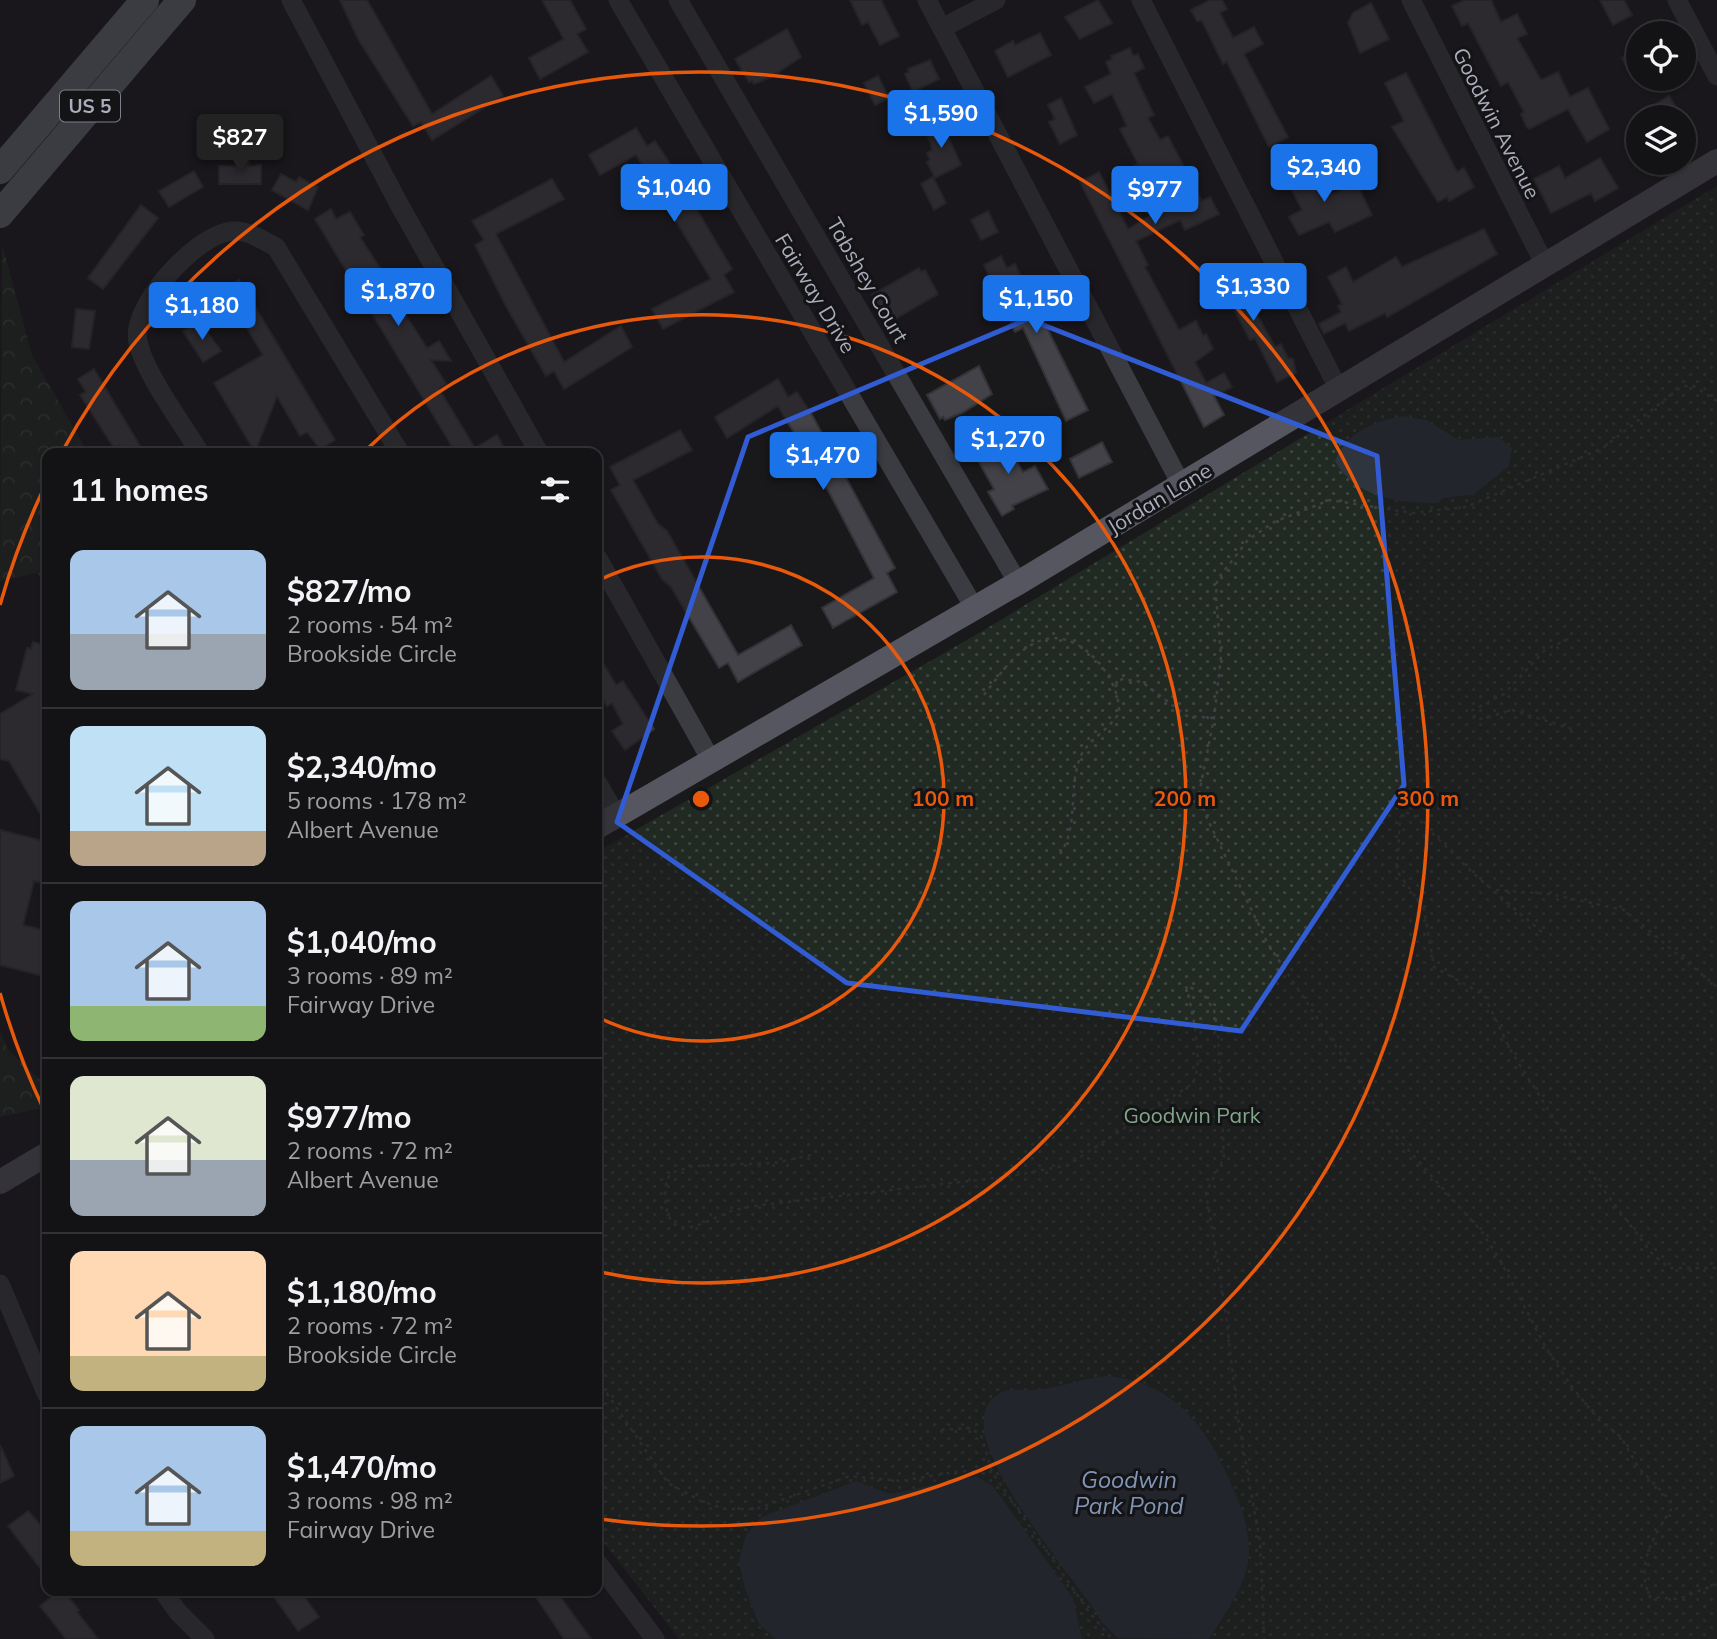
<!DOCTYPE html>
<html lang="en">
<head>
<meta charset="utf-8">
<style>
	:root { --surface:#131214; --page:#1c1b1d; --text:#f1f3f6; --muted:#9d9ea0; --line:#323234; --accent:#1a73e8 }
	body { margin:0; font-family:Mulish,sans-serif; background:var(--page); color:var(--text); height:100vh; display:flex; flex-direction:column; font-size:26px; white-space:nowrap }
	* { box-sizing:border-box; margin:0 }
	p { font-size:23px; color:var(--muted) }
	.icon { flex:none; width:38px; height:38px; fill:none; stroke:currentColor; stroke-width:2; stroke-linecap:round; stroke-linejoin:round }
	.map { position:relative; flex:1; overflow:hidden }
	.panel { position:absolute; left:42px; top:448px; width:560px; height:1148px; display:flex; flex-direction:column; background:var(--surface); border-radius:14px; box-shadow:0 2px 5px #0004,0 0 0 2px var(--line) }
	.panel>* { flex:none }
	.tools { position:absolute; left:1626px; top:21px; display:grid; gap:14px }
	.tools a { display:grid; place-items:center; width:70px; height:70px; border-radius:50%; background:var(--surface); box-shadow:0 2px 5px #0004,0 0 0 2px var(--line); font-size:35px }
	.price { position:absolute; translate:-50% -60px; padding:0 16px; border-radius:7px; background:var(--accent); color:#fff; font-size:23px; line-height:46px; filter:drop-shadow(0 2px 4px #0008) }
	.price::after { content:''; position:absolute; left:50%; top:42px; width:21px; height:16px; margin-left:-10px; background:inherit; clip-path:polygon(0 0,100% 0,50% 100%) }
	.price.active { background:#222; color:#fff }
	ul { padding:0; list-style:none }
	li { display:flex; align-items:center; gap:21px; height:175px; padding:0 28px }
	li+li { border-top:2px solid var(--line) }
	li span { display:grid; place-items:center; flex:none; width:196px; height:140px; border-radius:14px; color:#555 }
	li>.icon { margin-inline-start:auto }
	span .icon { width:84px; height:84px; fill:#fffc; stroke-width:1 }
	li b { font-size:30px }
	h2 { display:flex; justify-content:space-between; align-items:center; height:84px; padding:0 28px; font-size:30px }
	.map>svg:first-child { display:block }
</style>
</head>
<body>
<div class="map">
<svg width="1717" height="1639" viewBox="0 0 1717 1639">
	<defs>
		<pattern id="forest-crowns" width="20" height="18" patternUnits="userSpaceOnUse" patternTransform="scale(1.75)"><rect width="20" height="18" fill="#202922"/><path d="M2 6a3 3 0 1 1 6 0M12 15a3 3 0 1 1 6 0" fill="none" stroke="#3e4540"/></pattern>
		<pattern id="park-dots" width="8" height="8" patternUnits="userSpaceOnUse" patternTransform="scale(1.75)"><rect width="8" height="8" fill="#202922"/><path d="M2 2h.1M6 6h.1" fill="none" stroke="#3e4540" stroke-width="1.8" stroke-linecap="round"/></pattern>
	</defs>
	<rect width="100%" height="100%" fill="#19181b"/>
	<g fill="url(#forest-crowns)">
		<path d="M2,244l30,111 56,98h-41v128l-11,-8 -36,8z"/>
		<path d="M0,1032l9,19 38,35v21l-47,10z"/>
	</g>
	<path fill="url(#park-dots)" d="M1717,186v1453h-1038l-82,-105v-682l382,-219z"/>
	<g fill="#2e353f">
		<path d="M1404,416l22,4 33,20 39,-3 14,11 -3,18 -36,29 -30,3 -6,5c-39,0 -81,-5 -102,-42 12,-29 39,-40 69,-45z"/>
		<path d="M1105,1376c72,5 104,55 129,114 10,22 19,53 13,78 -7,26 -24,49 -38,71l-91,-1 -16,-16c-21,-40 -158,-185 -107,-226 12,-9 24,-5 37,-6 25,-1 48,-11 73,-14z"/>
		<path d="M976,1476l17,10 80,112 9,41h-306l-17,-15 -14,-35 -6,-28 7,-26 16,-18 94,-36 34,13z"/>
	</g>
	<g fill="#434248" stroke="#333237" stroke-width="2">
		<path d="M340,0h27l65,114 59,-38 12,20 -71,44 -11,-18 -8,4 -55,-87z"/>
		<path d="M542,0h28l16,29 -9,5 11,18 -48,27 -11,-21 35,-19z"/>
		<path d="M850,0h31l18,36 -19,9 -12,-23 -6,3z"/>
		<path d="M1098,0l14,23 -32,16 -15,-22z"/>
		<path d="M1210,0h12l5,9 -7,4 13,25 21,-11 9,17 -19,10 44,83 -19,10 -42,-85 -4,2 -21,-43h-5l-6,-11z"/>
		<path d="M1465,0h26l10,22 16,-8 10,20 -10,4 24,42 17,-8 12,25 18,-9 21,41 -22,13 -19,-33 -39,20 -3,-3 -5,-12 3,-2 -16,-30 -7,4 -33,-63 -6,3 -10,-20z"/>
		<path d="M1600,0h24l8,15 -19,10z"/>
		<path d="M1371,3l18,36 -29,14 -12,-30 5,-10z"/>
		<path d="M787,29l14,28 -30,20 -17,7 -2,-3 -3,1 -14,-23z"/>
		<path d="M1040,33l11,22 -43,22 -13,-26 18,-10 2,4z"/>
		<path d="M1130,48l3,8 5,-2 6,14 -10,5 20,42 -6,3 12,22 8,-4 34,65 8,-4 9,17 -34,16 -5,-10 -44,21 12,24 -3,2 34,63 17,-9 7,15 3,-2 7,15 -18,13 11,21 18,-10 8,14 -18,9 10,19 -20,12 -124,-245 19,-10 29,57 44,-27 -12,-24 -20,10 -10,-20 8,-4 -18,-35 7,-3 -15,-32 -18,9 -9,-16 26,-13 -5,-12 6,-3 -1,-3z"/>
		<path d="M1638,50v14l-10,6 -6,-12z"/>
		<path d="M930,60l9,19 -26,13 -8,-18 4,-2 -1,-3z"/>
		<path d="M1406,73l51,99 7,-4 10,19 -25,14 -2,-4 -9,5 -46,-75 12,-6 -19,-38z"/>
		<path d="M878,76l11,22 -14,7 -11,-22z"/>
		<path d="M1669,96l13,21h-47z"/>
		<path d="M1061,98l16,37 -17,9 -11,-22 6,-3 -7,-14z"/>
		<path d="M941,120l20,45 -26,13 -8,-16 3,-2 -3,-7 5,-3 -1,-6 -7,-16z"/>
		<path d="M636,128l11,18 8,-5 14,21 63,107 -8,6 10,17 -71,37 -11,-20 59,-30 -75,-124 -36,20 -11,-20z"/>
		<path d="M1600,158l18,30 -23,13 -4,-8 -40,20 -17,-34 25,-13 6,12z"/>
		<path d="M249,159v7l12,-1v19h-42v-18h17v-6z"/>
		<path d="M1303,162l20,36 34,-14 15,31 -37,17 -6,-10 -30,13 -10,-18 13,-7 -19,-38z"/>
		<path d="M194,171l9,16 -34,20 -10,-16z"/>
		<path d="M281,174l15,8 3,-5 19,10 -10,23 -36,-20z"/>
		<path d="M933,177l13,26 -12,7 -13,-26z"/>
		<path d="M552,179l12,20 -68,35 68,128 57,-36 11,21 -68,42 -10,-18 -8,5 -39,-68 -32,-63 9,-5 -12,-19z"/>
		<path d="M141,205l17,13 -55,71 -15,-11z"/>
		<path d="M331,209l5,10 14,-7 14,23 -4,2 25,39 -3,2 45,70 12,-7 12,20 -20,-1 15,24 -7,5 36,59 22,-13 7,13 -8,5h-40l-141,-234z"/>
		<path d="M988,211l10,21 -17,8 -10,-20z"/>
		<path d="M1484,229l13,25 -110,63 -2,-4 -36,18 -4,-8 -21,11 -5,-10 22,-12 -3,-6 4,-2 -14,-27 18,-10 7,15 43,-25 6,10z"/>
		<path d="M1001,256l6,12 8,-4 73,146 -22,11 -43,-93 -8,4 -31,-67z"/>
		<path d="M1231,267l44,80 6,-3 7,14 5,1 3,14 -19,9 -22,-44 -5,2 -22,-42 -3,1 -5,-8 -5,3 -8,-14z"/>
		<path d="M919,268l2,4 4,-2 13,24 -52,30 -14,-29z"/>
		<path d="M239,280l96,160 -15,9 -13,-17 -7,4 -23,-40 -22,56 -41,-69 49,-28 -39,-65z"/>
		<path d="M76,309l19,2 -6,38 -17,-2z"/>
		<path d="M199,321l22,30 -18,11 -20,-31z"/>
		<path d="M979,366l13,28 -30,19 -17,7 -2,-3 -3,2 -13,-24z"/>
		<path d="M94,369l46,77 -12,7h-4l-5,-8 -5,3 -34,-53 6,-3 -8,-13z"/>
		<path d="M778,379l10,18 9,-5 14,21 84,155 -8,5 10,19 -64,36 -11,-20 52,-30 -44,-84 -52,-88 -51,32 -12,-21z"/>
		<path d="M680,430l12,20 -59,30 25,44 9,7 71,124 53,-30 11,20 -64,37 -10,-19 -9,5 -48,-81 -9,-8 -51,-89 9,-5 -10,-18z"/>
		<path d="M1002,436l21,36 12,-6 13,23 -36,17 2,3 -12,7 -14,-24 6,-3 -21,-37z"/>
		<path d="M1102,442l10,20 -33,16 -9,-19z"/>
		<path d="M33,642l14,4v179l-38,-64 -9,-2v-45l33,-20 -17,-4 11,-42 4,1z"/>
		<path d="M597,653l19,32 7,-4 5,8 26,40 -29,21 -13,-19 11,-7 -11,-21 -5,3 -10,-17z"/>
		<path d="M0,830l47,12v42l-13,-3 -11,44 24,6v46l-47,-12z"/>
		<path d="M0,1445l14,31 -14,7z"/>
		<path d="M28,1511l19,21v45l-39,-51z"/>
		<path d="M59,1591h4l16,19 -2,2 21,27h-32l-26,-33z"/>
		<path d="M270,1591h30l19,26 -21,14z"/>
		<path d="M532,1591h24l35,48h-27z"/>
	</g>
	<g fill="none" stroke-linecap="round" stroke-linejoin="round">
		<g stroke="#3f4047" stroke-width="2.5" stroke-dasharray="3.5 5" stroke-linecap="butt">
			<path d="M1717,401l-25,-16 -11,2 -78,61 -137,59 -53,6 -83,-13 -56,22 -26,18 -31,40 -1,16 5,61 -7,61 -15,76 6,20 63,130 126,190 88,98 18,28 46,88 26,39 28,34 21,16 17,30 33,34v8c-17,27 -36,56 -21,88l28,2 39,-15"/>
			<path d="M1115,687l7,-8 20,3 45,34 27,2"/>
			<path d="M984,695c15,-19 30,-43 53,-53 40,-19 84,36 82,71 -10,17 -33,28 -39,45 -12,30 -1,69 -20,96"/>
			<path d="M1572,729l-60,-19 -35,10 -6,-9 33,-17 41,-44 27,-13"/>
			<path d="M1496,890l54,4 74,16 93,77"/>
			<path d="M1542,932l-67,-57 -61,-60 -10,-3 -4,6 -3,53 27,38 10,58 50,28 27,56 66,104 76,100 17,13h47"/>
			<path d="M811,1155l-36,8 -83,3 -21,7c-7,11 -6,19 -5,32 6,42 41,14 66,6 12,-4 25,-5 38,-7l242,-28 56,-11 124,-81c13,-20 0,-75 -6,-98l16,6 12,18 4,24 6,124 -18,34 19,116 14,117 21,117 4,97"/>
			<path d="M597,1379l71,104 33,18 24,8h31l94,-33 51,5 60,-10 31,1"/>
			<path d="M941,1430l29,-2 11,7 11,37 97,140 23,27"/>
		</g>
		<g stroke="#3b3b42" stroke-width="19">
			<path d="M291,0l109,206 139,247"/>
			<path d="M618,0l357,609"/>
			<path d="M678,0l340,583"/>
			<path d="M927,0l254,484"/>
			<path d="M1141,0l198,390"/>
			<path d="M1411,0l134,265"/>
			<path d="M1677,0l40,76"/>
			<path d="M942,28l54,-28"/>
			<path d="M200,453c-18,-30 -55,-79 -62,-111 -8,-35 55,-103 89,-110 17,-5 35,8 49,15l124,206"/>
			<path d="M597,557l114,203"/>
			<path d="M597,782l19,33"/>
			<path d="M0,1284l47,111"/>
			<path d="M597,1562l58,77"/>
			<path d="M163,1591l15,21 27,27"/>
		</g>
		<g stroke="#55565f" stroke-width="24">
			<path d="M597,827l421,-244 699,-422"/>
			<path d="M0,1182l47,-28"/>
		</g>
		<g stroke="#656771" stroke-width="28">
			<path d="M0,170l145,-170"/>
			<path d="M0,214l182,-214"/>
		</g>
	</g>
	<path d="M0 0H1717V1639H0ZM1028,319l349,137 27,329 -163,246 -394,-48 -230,-161 131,-385z" fill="#19181b" fill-opacity=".55" fill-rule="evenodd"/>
	<path fill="none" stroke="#325cd4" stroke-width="5" stroke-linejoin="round" d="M1028,319l349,137 27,329 -163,246 -394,-48 -230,-161 131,-385z"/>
	<g fill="none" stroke="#e8590c" stroke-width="3.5">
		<path d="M597 581A242 242 0 1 1 597 1017"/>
		<path d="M365 451A484 484 0 1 1 600 1272"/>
		<path d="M45 1112A727 727 0 0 1 0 993M0 605A727 727 0 0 1 45 486M62 452A727 727 0 1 1 600 1519"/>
	</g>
	<g text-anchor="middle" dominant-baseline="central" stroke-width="6" stroke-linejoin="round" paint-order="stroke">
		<rect fill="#141316" stroke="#7d7f8a" stroke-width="2" x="60" y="90.5" width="60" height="31" rx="5"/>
		<g font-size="19" font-weight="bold" fill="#aaadbb">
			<text x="90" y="106">US 5</text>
		</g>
		<g font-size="21" fill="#aaadbb" stroke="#141316">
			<text transform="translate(1497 123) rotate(63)">Goodwin Avenue</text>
			<text transform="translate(868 280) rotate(60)">Tabshey Court</text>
			<text transform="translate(816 293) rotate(59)">Fairway Drive</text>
			<text transform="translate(1159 498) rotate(-31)">Jordan Lane</text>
		</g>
		<g font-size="21" fill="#81a689" stroke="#141316">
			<text x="1192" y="1115">Goodwin Park</text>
		</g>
		<g font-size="23" font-style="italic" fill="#8196b6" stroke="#141316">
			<text x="1129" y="1479">Goodwin<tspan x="1129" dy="26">Park Pond</tspan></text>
		</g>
	</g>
	<circle cx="701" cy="799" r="10" fill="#e8590c" stroke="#141316" stroke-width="3.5"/>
	<g font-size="21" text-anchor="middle" font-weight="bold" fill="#e8590c" stroke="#141316" stroke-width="6" stroke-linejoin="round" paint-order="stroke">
		<text x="943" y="806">100 m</text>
		<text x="1185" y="806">200 m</text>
		<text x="1428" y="806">300 m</text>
	</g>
</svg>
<div class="tools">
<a><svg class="icon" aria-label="locate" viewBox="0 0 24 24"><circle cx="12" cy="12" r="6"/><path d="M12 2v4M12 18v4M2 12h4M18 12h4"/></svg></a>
<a><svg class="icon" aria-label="layers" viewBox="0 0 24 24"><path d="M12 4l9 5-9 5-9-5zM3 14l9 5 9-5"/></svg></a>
</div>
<b class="price" style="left:941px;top:150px">$1,590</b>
<b class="price active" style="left:240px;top:174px">$827</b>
<b class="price" style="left:1324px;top:204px">$2,340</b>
<b class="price" style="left:674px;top:224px">$1,040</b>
<b class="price" style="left:1155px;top:226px">$977</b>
<b class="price" style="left:1253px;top:323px">$1,330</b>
<b class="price" style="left:398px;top:328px">$1,870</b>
<b class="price" style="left:1036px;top:335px">$1,150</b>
<b class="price" style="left:202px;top:342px">$1,180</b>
<b class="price" style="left:1008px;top:476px">$1,270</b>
<b class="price" style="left:823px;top:492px">$1,470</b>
<section class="panel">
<h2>11 homes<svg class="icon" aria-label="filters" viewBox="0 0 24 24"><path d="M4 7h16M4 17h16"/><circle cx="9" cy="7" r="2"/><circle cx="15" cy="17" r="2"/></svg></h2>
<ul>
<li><span style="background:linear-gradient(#a9c7e8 60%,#9aa5b1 0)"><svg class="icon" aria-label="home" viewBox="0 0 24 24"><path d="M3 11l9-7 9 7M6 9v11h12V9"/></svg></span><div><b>$827/mo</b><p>2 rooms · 54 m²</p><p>Brookside Circle</p></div></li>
<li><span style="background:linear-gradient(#bfe0f5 75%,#b9a48a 0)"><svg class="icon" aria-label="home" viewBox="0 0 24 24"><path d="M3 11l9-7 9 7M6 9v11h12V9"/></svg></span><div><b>$2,340/mo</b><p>5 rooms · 178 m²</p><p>Albert Avenue</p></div></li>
<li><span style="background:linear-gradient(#a9c7e8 75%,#8fb573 0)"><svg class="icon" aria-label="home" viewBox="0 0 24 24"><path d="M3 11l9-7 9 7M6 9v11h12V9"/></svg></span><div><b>$1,040/mo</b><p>3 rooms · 89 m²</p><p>Fairway Drive</p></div></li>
<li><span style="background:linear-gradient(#dfe7d0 60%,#9aa5b1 0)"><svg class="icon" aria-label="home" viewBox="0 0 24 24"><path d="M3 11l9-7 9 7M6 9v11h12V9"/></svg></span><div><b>$977/mo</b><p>2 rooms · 72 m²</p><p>Albert Avenue</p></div></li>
<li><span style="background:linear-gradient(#ffd9b3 75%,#c2b280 0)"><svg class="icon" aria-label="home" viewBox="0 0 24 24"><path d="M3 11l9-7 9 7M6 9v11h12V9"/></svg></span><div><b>$1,180/mo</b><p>2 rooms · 72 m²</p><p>Brookside Circle</p></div></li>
<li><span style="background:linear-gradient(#a9c7e8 75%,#c2b280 0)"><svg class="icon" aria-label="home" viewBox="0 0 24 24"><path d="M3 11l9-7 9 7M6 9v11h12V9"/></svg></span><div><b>$1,470/mo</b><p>3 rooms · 98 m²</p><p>Fairway Drive</p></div></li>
</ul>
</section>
</div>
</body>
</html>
